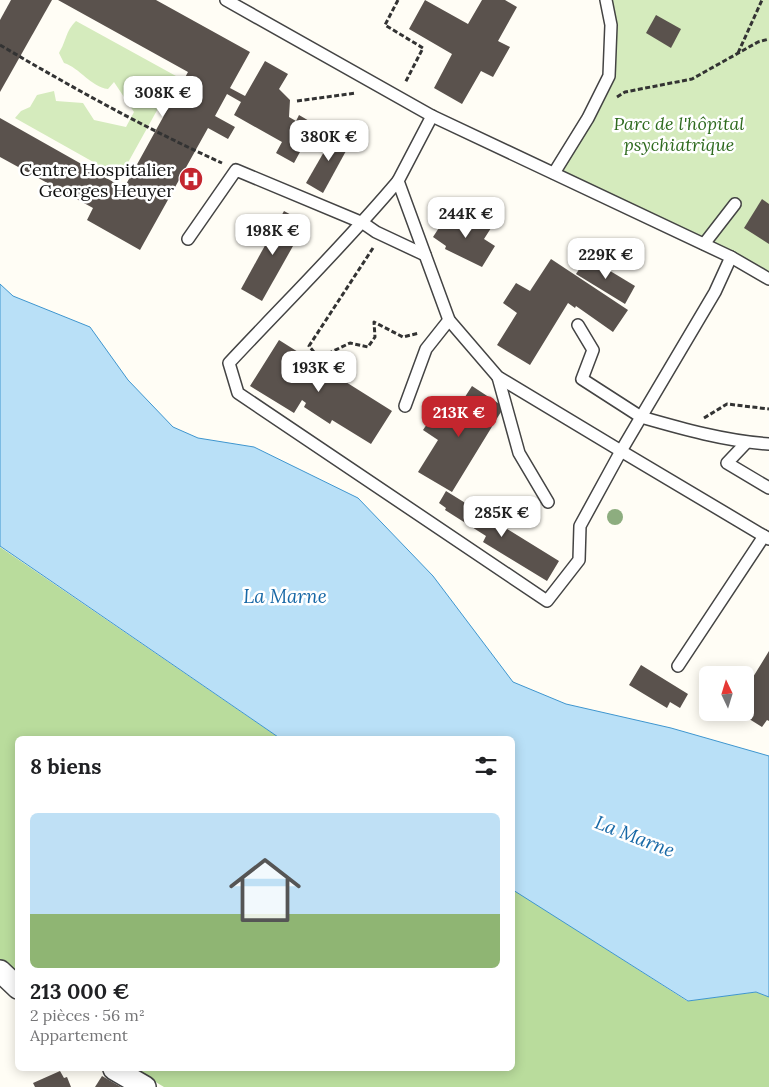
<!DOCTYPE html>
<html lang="fr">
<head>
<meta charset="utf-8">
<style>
	:root { --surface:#fff; --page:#f6f6f6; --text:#202124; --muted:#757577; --accent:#c4262e }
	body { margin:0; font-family:Lora,serif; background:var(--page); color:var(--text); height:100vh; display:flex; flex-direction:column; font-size:19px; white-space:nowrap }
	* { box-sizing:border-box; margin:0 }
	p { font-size:16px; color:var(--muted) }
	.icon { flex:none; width:28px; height:28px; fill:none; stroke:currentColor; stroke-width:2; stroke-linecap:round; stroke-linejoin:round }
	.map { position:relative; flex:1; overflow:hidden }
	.sheet { position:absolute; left:15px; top:736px; width:500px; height:335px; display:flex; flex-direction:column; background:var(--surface); border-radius:8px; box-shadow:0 2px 12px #0003 }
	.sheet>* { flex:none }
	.needle { width:32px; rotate:356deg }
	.tools { position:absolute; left:699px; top:666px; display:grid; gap:10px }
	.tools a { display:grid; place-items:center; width:55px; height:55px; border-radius:8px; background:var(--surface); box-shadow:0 2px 12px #0003; font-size:25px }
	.price { position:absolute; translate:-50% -42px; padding:0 11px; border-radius:10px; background:#fff; color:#222; font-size:16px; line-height:32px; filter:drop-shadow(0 1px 2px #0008) }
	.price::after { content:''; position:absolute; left:50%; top:30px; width:15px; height:11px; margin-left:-8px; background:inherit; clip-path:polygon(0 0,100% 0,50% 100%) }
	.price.selected { background:var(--accent); color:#fff }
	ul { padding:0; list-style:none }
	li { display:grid; align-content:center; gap:10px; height:265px; padding:0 15px }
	li span { display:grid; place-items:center; height:155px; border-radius:8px; color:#555 }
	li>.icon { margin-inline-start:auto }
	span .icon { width:90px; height:90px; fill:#fffc; stroke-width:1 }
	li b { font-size:21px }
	h2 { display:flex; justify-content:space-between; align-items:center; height:60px; padding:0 15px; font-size:21px }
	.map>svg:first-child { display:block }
</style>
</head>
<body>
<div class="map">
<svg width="769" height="1087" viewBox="0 0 769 1087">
	<rect width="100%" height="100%" fill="#fffdf5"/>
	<g fill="#d5ebbd">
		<path d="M606,0h163v279l-215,-106 55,-97z"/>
		<path d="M76,21l100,55 -56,101 -105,-59 6,-7 9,-4 7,-12 17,-4 2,10 27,2 11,17 32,7 8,-15 -20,-30 -6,7c-17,-2 -28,-21 -44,-26l-5,-10c8,-13 6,-21 17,-32z"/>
	</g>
	<g fill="#b9dc9c">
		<path d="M0,547l281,192h-263l-1,238 -17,-16z"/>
		<path d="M513,889l174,112 69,-9 13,5v90h-605l-30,-18h378z"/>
	</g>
	<path fill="#b9e0f7" stroke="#3f96cf" d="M0,284l13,12 77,31 38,53 45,47 25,11 56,9 104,51 75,78 80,106 53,22 105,24 98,28v241l-13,-5 -68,9 -175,-111 -1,-151h-231l-281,-193z"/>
	<g fill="#5a524d">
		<path d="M11,0h41l-52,92v-72z"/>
		<path d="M58,0h98l94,52 -20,36 15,8 20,-35 23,13 -9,15 11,11 -1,17 7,4 3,-6 17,10 -6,10 -3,-2 -3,7 2,1 -12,22 -18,-10 6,-11 -48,-27 7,-13 -14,-8 -12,22 20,11 -7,12 -20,-11 -68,122 -53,-30 6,-12 -93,-51v-39l124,70 64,-116z"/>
		<path d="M425,0l43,24 14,-24h23l12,7 -19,34 12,6 -17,30 -12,-6 -19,33 -28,-16 18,-34 -43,-25z"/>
		<path d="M656,15l25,14 -10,19 -25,-15z"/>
		<path d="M336,131l16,9 -29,53 -17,-10z"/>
		<path d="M762,199l7,5v40l-25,-16z"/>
		<path d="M284,211l22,12 -44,78 -21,-12z"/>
		<path d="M464,211l27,17 -7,11 11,7 -13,21 -37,-18 1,-3 -13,-9 13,-20 10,6z"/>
		<path d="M587,257l48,29 -10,18 -49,-30z"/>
		<path d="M551,259l77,51 -15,22 -37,-26 -1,2 -7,-5 -38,62 -33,-20 20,-32 -14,-10 13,-20 14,8z"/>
		<path d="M279,340l113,71 -21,33 -39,-24 -2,4 -26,-17 2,-4 -4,-3 -8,13 -44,-27z"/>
		<path d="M472,386l32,21 -52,85 -34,-20 20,-32 -15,-10 14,-21 15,8z"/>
		<path d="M446,491l113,70 -12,20 -64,-39 3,-6 -41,-26 1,-2 -7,-5z"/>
		<path d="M769,651v70l-2,-1 -5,7 -24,-15h7v-22z"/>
		<path d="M641,665l47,29 -8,14 -10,-6 -3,6 -38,-23z"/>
		<path d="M60,1071l4,7 3,-1 4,10h-36l-2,-4z"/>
		<path d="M102,1076l19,11h-26z"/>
	</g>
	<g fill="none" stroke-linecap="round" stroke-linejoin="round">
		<g stroke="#444" stroke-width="14">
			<g id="lane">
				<path d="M226,0l206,116 299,141 38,22"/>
				<path d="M432,116l-34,65 51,139 49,57 123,74 20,-34c42,12 84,24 128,27"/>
				<path d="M554,173l34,-55 21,-42 2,-51 -5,-25"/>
				<path d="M398,181c-53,63 -112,121 -169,182l9,30 309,208 32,-41 1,-34 41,-75 148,88"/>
				<path d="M188,239l48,-69 127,53 13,9 49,23"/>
				<path d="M704,244l31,-40"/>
				<path d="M578,325l15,25 -11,29 59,38 74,-125 16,-35"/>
				<path d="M498,377l21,76 29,49"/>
				<path d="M405,406l21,-57 23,-29"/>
				<path d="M746,443l-19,20 42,25"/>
				<path d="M678,666l86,-130"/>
			</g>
		</g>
		<g stroke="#444" stroke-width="24">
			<g id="street">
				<path d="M0,971l18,17"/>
				<path d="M114,1069l31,18"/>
			</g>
		</g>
		<g stroke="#333" stroke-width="3" stroke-dasharray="5 2.5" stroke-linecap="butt">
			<path d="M398,0l-13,25 38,23 -18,35"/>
			<path d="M0,45c73,43 145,83 222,118"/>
			<path d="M738,53l24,-53"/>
			<path d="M617,97l8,-5 67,-13 66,-37 11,-3"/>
			<path d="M297,101l59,-8"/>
			<path d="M373,248l-64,98 10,12 31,-15 18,4 7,-10 -1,-15 29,15 16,-4"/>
			<path d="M704,418l23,-14 42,5"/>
		</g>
		<use href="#lane" stroke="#fff" stroke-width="11"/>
		<use href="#street" stroke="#fff" stroke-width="21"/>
	</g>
	<circle fill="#8dad7f" cx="615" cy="517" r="8"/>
	<defs>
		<g id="hospital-disc" transform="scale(1.25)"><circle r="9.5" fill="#c4262e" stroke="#fff"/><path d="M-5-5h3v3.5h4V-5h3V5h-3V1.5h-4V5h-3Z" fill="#fff"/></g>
	</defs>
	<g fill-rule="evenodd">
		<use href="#hospital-disc" x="191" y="179"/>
	</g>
	<g text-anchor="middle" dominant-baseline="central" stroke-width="5" stroke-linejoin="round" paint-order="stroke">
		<g font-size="18" font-style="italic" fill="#2f6b1f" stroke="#fff">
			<text x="679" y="123">Parc de l'hôpital<tspan x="679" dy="21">psychiatrique</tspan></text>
		</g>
		<g font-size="18" fill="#111" stroke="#fff" text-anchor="end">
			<text x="174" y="169">Centre Hospitalier<tspan x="174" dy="21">Georges Heuyer</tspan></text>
		</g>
		<g font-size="19" font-style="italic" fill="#1768a6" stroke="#fff">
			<text x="285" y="596">La Marne</text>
			<text transform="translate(635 836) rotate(21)">La Marne</text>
		</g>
	</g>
</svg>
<div class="tools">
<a><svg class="needle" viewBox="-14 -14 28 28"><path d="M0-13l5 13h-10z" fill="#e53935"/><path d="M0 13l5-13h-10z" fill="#757577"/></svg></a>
</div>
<b class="price" style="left:163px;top:118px">308K €</b>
<b class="price" style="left:329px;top:162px">380K €</b>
<b class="price" style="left:466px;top:239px">244K €</b>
<b class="price" style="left:273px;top:256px">198K €</b>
<b class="price" style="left:606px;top:280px">229K €</b>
<b class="price" style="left:319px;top:393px">193K €</b>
<b class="price selected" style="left:459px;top:438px">213K €</b>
<b class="price" style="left:502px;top:538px">285K €</b>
<section class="sheet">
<h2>8 biens<svg class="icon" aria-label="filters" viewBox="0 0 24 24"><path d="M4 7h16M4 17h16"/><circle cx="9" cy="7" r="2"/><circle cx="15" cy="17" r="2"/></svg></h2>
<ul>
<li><span style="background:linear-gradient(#bfe0f5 65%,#8fb573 0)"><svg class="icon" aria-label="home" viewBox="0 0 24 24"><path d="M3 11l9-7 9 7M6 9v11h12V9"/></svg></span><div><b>213 000 €</b><p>2 pièces · 56 m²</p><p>Appartement</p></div></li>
</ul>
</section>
</div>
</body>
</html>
